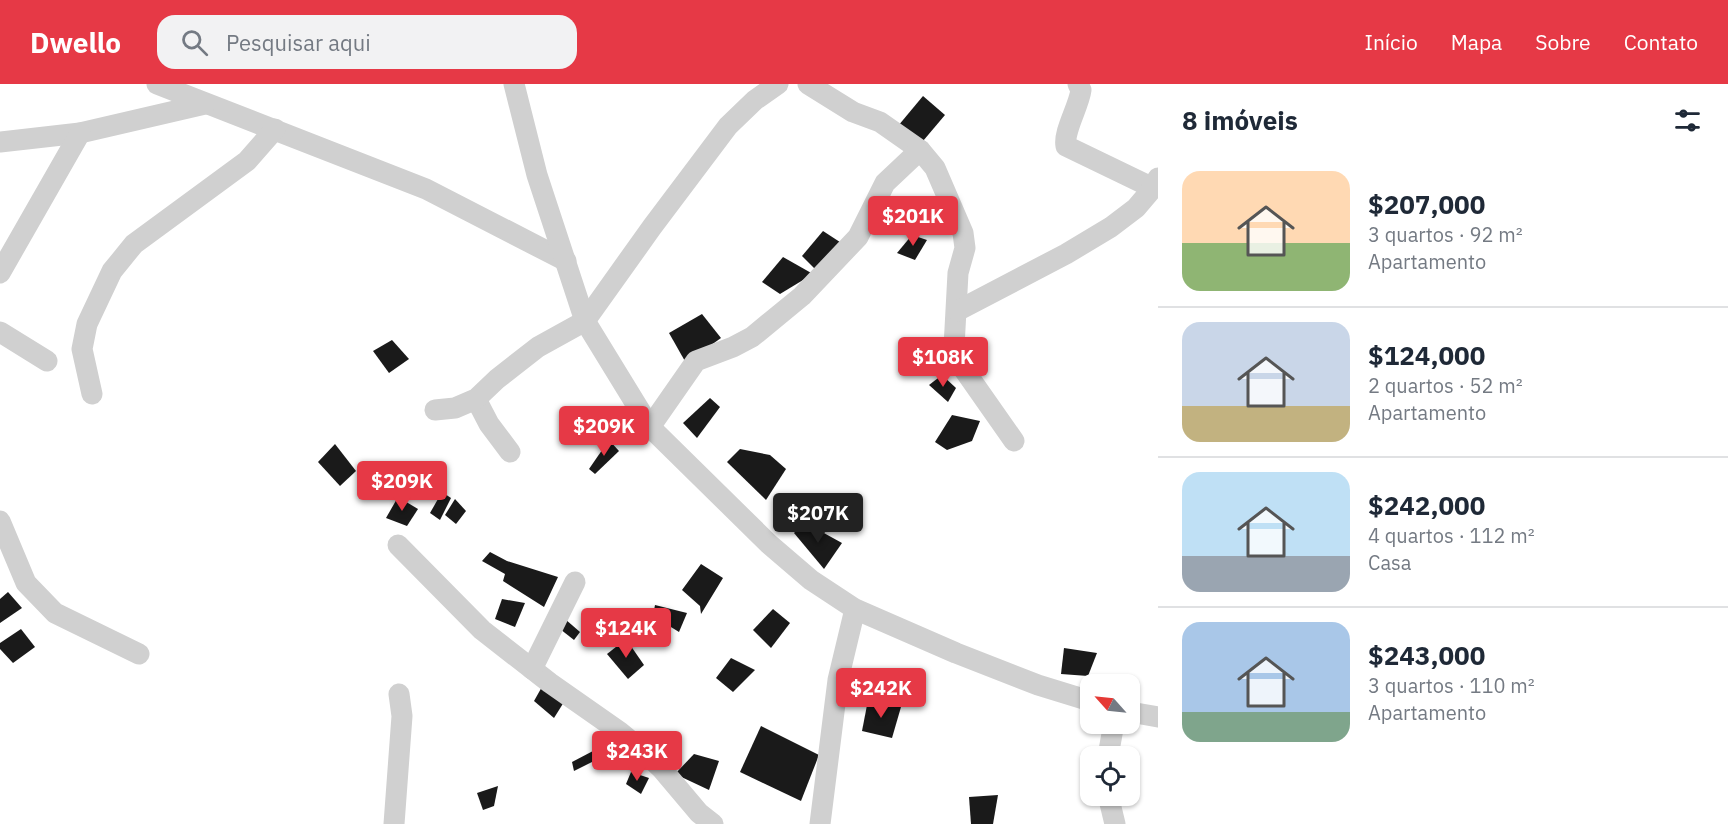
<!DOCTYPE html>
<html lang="pt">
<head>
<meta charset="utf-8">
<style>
	:root { --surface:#fff; --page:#f2f2f3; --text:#1f2937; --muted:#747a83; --line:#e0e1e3; --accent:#e63946 }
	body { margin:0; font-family:"IBM Plex Sans",sans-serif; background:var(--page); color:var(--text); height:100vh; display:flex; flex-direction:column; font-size:22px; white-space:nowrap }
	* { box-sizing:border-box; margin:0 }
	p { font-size:20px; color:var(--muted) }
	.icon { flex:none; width:33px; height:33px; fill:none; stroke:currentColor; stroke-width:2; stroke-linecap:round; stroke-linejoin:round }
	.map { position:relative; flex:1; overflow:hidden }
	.drawer { display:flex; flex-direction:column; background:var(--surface); width:570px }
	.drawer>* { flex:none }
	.needle { width:39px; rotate:297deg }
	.tools { position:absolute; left:1080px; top:590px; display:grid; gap:12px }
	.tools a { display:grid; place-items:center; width:60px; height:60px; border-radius:12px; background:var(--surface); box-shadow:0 2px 4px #0004; font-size:30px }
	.price { position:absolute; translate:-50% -51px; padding:0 14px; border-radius:6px; background:var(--accent); color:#fff; font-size:20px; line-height:39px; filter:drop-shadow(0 2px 3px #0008) }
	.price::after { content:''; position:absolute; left:50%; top:36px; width:18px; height:14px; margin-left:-9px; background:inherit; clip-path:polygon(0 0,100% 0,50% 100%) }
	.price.current { background:#222; color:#fff }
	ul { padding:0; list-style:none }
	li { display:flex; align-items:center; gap:18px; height:150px; padding:0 24px }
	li+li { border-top:2px solid var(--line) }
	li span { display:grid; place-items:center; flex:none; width:168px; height:120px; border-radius:18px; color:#555 }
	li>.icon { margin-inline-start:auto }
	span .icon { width:72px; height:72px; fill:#fffc; stroke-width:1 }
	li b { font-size:26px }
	h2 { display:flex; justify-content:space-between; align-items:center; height:72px; padding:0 24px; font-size:26px }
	header { display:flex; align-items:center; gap:36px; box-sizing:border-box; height:84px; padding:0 30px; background:var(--accent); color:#fff }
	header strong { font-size:28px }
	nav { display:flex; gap:33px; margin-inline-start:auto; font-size:21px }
	.search { width:420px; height:54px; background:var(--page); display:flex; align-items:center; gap:15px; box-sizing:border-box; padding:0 21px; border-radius:18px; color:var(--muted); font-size:22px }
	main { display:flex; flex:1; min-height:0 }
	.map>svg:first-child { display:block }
</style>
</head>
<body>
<header>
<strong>Dwello</strong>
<div class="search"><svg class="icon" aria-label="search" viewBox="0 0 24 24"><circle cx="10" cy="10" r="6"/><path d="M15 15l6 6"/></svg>Pesquisar aqui</div>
<nav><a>Início</a><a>Mapa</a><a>Sobre</a><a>Contato</a></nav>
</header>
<main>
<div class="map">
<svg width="1158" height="740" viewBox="0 0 1158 740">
	<rect width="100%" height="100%" fill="#fff"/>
	<g fill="#1a1a1a">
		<path d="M923,12l22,19 -22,26 -25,-15z"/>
		<path d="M823,147l23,15 -26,28 -18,-18z"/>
		<path d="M912,151l15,5 -12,20 -18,-7z"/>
		<path d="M783,173l30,17 -33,20 -18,-12z"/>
		<path d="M702,230l19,24 -35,25 -17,-30z"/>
		<path d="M392,256l17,19 -20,14 -16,-22z"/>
		<path d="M942,291l14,13 -8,14 -19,-17z"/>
		<path d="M710,314l10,9 -23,31 -14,-15z"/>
		<path d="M952,331l28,6 -8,20 -25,9 -12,-8z"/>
		<path d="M609,356l10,11 -24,23 -6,-5z"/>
		<path d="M335,360l21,27 -16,15 -22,-24z"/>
		<path d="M740,365l30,6 16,14 -20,31 -39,-38z"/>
		<path d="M442,408l9,6 -11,22 -10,-7z"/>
		<path d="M398,413l20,12 -11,17 -21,-8z"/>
		<path d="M455,415l11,12 -10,13 -11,-9z"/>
		<path d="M804,438l38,21 -18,26 -30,-36z"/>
		<path d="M490,468l17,9 51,16 -14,30 -41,-26 2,-7 -23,-13z"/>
		<path d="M701,480l22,14 -22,36 -1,-8 -18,-16z"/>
		<path d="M8,508l14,16 -22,15v-24z"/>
		<path d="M502,515l23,4 -10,24 -20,-8z"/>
		<path d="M655,521l32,8 -8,19 -26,-16z"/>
		<path d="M773,525l17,14 -19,25 -18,-18z"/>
		<path d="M565,535l15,13 -6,8 -14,-11z"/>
		<path d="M21,545l14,18 -22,16 -13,-14v-6z"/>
		<path d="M626,555l18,26 -16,14 -21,-25z"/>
		<path d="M1064,564l33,5 -9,23 -27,-2z"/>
		<path d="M731,574l24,12 -22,22 -17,-14z"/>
		<path d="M543,601l21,17 -10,16 -20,-17z"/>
		<path d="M868,616l33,7 -9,31 -30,-7z"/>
		<path d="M761,642l58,29 -18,46 -61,-29z"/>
		<path d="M593,667l3,9 -22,11 -2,-9z"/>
		<path d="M694,670l25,7 -10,29 -34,-16z"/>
		<path d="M631,688l18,6 -8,16 -15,-10z"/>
		<path d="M498,702l-4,20 -11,4 -6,-17z"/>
		<path d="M998,711l-5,29h-22l-2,-27z"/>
	</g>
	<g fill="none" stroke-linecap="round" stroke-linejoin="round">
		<g stroke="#d0d0d0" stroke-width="21">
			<path d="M157,0l269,105 140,72"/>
			<path d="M514,0l23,91 48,146 65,106 119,117 42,36 44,29 101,44 82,32 52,16"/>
			<path d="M808,0l45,28 27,10 40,28 15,18 28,65 2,15 -7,25 -4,74 6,17 54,77"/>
			<path d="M1078,0l3,6c-2,16 -18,42 -15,56l87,42"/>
			<path d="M0,58l80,-9 125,-29"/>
			<path d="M0,189l80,-140"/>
			<path d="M957,227l109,-57 45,-27 25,-19 17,-20 5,-10"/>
			<path d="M0,248l47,29"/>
			<path d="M92,310l-10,-45 5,-25 25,-53 22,-27 113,-83 28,-32"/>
			<path d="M476,315l13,25 21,28"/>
			<path d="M435,326l20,-2 21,-9 21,-20 41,-32 47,-26 67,-94 76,-101 27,-26 23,-16"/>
			<path d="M650,343l46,-66 37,-14 19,-10 50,-41 56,-59 27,-54 35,-33"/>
			<path d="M0,437l26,62 29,30 84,41"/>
			<path d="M398,461l84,85 68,53 70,49 23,19 18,17 38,45 14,11"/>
			<path d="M532,585l43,-87"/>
			<path d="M1130,628l28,5"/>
			<path d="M1108,672l6,-33"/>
			<path d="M1108,711l7,29"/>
			<path d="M394,740l8,-108 -3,-22"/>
			<path d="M820,740l18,-144 17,-71"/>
		</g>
	</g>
</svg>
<div class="tools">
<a><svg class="needle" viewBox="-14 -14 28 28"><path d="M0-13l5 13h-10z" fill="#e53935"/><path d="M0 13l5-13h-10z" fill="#747a83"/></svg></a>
<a><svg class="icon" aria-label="locate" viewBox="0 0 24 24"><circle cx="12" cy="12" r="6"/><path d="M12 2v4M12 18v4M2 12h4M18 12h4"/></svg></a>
</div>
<b class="price" style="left:913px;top:163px">$201K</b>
<b class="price" style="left:943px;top:304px">$108K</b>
<b class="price" style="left:604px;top:373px">$209K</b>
<b class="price" style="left:402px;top:428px">$209K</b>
<b class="price current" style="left:818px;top:460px">$207K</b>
<b class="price" style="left:626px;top:575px">$124K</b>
<b class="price" style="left:881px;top:635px">$242K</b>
<b class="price" style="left:637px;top:698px">$243K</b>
</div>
<section class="drawer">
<h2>8 imóveis<svg class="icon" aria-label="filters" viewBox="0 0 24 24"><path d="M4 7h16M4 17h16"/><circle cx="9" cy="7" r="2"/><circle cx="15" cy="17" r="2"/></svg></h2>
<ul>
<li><span style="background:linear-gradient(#ffd9b3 60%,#8fb573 0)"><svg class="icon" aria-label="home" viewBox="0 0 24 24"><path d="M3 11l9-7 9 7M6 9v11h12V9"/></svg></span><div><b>$207,000</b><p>3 quartos · 92 m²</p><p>Apartamento</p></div></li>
<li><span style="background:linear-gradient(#c9d6e8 70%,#c2b280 0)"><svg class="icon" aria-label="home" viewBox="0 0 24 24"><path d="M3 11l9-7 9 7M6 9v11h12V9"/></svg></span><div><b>$124,000</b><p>2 quartos · 52 m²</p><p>Apartamento</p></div></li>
<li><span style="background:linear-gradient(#bfe0f5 70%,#9aa5b1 0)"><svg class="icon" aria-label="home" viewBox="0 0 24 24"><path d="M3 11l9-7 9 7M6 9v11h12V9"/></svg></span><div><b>$242,000</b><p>4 quartos · 112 m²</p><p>Casa</p></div></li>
<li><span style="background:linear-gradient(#a9c7e8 75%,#7fa58c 0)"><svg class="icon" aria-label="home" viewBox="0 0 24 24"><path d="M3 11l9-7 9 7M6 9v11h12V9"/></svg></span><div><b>$243,000</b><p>3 quartos · 110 m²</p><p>Apartamento</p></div></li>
</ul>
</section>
</main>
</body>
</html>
